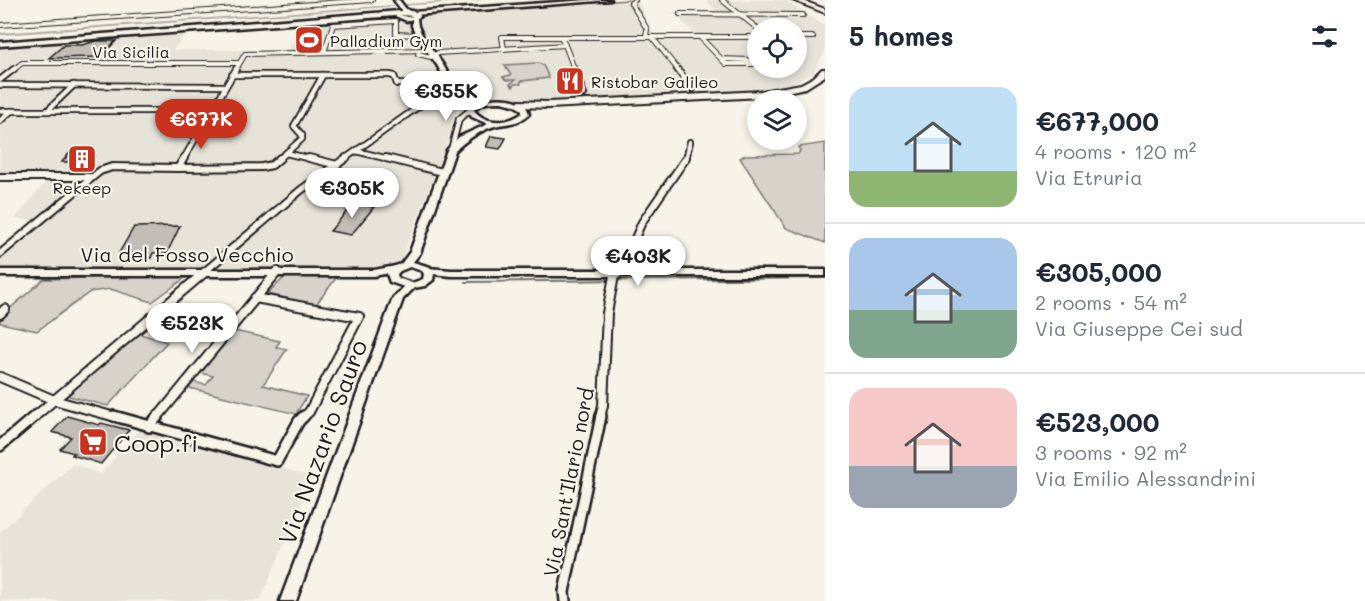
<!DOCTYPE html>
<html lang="en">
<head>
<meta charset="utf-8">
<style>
	:root { --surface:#fff; --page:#f2f2f3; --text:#1f2937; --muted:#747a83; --line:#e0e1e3; --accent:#c8321e }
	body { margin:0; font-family:Mali,sans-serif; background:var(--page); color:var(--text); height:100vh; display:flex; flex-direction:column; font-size:22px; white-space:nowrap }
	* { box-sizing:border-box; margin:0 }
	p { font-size:20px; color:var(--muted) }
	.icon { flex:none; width:33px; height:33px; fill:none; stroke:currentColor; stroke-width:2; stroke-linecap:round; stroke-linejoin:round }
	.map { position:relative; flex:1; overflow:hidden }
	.details { display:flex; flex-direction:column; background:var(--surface); width:540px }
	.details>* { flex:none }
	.buttons { position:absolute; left:747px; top:18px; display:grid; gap:12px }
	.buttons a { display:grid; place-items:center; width:60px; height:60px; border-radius:50%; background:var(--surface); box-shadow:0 3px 9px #0003; font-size:30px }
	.price { position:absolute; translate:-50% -51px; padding:0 14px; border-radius:21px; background:#fff; color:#222; font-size:20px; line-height:39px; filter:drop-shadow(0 2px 3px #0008) }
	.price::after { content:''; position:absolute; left:50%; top:36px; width:18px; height:14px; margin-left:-9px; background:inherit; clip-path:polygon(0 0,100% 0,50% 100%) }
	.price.on { background:var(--accent); color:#fff }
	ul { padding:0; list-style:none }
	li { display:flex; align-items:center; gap:18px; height:150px; padding:0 24px }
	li+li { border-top:2px solid var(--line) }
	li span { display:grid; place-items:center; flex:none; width:168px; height:120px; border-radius:18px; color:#555 }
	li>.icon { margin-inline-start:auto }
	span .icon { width:72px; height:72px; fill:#fffc; stroke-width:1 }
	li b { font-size:26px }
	h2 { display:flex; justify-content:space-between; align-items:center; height:72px; padding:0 24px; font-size:26px }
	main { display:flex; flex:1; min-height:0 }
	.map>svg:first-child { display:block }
</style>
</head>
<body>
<main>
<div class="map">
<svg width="825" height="601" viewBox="0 0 825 601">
	<rect width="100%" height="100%" fill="#f7f3e8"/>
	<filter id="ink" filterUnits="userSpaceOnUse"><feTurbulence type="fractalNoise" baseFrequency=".0167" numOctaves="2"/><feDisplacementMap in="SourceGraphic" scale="12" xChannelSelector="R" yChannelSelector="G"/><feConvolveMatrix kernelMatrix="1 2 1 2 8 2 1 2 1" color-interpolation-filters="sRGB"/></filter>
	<g filter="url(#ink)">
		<g fill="#e6e3d9" fill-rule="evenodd">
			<path d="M706,0h78l41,26v25l-12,22 -27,14 -74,8 -186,7 -23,-5h-18l-26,6 -13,42 -45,115 -10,6h-18l-2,11 -371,-2v-29l33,-26 -18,-1 32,-39 -47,-1v-132l185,-13 -12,16h116l11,-25 338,-24 15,34h43l-24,-23 44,-2zM758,28h38v40h-38z"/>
			<path d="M140,428l173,49 -53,124h-260v-69l73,-68 28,10z"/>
		</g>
		<g fill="#d7d3cb" stroke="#7a7874" stroke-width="1.5">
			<path d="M538,63l5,2 6,13 -28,3v3h-7l-1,3 -3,-3 5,-4h-9l-3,-3 8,-2 -7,-10z"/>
			<path d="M825,143v100l-39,-15 -46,-70 5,-3 53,-1 2,-3 -2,-4z"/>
			<path d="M188,276l-36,26 -42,-13 -20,3 -53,39 -37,-8v-6l44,-38z"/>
			<path d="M285,277l3,-1 49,1 -23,30 -16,-3 2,-3 -33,-7z"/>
			<path d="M234,331l46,10 -4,6 11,2 -24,36 44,11 -11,18 -107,-26 5,-6 12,3 7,-9 -12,-3z"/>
			<path d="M137,333l30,9 -59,64 -39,-10v-4z"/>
		</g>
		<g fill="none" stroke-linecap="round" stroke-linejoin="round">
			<g stroke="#72716c" stroke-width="1.5">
				<path d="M426,15l202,-15"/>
				<path d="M0,46l394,-29"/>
			</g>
			<path stroke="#72716c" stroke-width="2" d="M465,282l360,-4"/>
			<path fill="#aca9a2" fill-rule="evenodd" d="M464,0h20l-484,35v-2z"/>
		</g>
		<g fill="#c0beb5" stroke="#1c1c1c" stroke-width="1.5">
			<path d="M96,41h20l-16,16 -51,1 15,-13h18z"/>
			<path d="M491,136l15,2 -6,11 -14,-2z"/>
			<path d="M73,149h18l-5,7h8l-10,13h-10l6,-7h-18z"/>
			<path d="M354,203l20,4 -23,28 -21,-4z"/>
			<path d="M180,226l-13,27h-14l-2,5h-19l3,-5h-16l15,-26z"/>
			<path d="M67,416l32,9 2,-2 28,7 -28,34 -29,-9 2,-2 -14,-4 11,-12 -19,-5z"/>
		</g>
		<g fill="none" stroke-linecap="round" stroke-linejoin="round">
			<g stroke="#1c1c1c" stroke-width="6">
				<g id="street-far4">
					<path d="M635,0l-4,3 16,26 -1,8"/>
					<path d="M722,0l36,29"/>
					<path d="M680,14l123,1"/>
					<path d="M0,25l372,-25"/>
					<path d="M652,37l27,34"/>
					<path d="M700,37l26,27h27l-5,-4 -26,-1"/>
					<path d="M796,37h17"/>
					<path d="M565,45l10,26"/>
					<path d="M504,49l-2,-12h256"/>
					<path d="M324,52l9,-27 63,-4v13l20,1"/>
					<path d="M418,54l13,3"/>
					<path d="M438,61l-3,-6 3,-2 127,-8 -4,-8"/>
					<path d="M12,71l10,-8h217"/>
					<path d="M235,71l10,-17 182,-4"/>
				</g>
			</g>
			<g stroke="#1c1c1c" stroke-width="8">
				<g id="street-far3">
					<path d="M574,69l10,25"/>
					<path d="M677,69l16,20"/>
					<path d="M232,75h158l4,1 3,8 46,2"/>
					<path d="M0,80l14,-11"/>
					<path d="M0,85l225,1"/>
					<path d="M0,111h210"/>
					<path d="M47,111l27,-26"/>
					<path d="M0,121l11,-10"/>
					<path d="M451,150l8,-31 11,-9"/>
					<path d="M356,151l37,9"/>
					<path d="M286,153l29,7"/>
					<path d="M183,160l53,-91"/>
					<path d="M278,160l24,-21v-4l-8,-9 29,-51"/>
					<path d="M343,160l92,-65 14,-13"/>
					<path d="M686,160l4,-18"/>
				</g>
			</g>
			<g stroke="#1c1c1c" stroke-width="10">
				<g id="street-far2">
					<path d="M309,158l28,7"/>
					<path d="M386,158l56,14"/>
					<path d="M178,168l84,-1 10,-2 8,-7"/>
					<path d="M0,177h90"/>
					<path d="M0,254l100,-83 12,-4 66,1 6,-10"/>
					<path d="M203,273l98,-83 45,-32"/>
					<path d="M276,273l2,-2"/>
					<path d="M620,273l22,-51 44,-64"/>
				</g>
			</g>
			<g stroke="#1c1c1c" stroke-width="12">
				<g id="street-far1">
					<path d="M255,298l104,19 -50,95 -7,6"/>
					<path d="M0,314l5,-5"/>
					<path d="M0,377l54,23 65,18"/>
					<path d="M33,418l172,-146"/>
					<path d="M157,418l120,-146"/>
					<path d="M600,418l3,-13 4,-92 7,-37 7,-4"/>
				</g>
			</g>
			<g stroke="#1c1c1c" stroke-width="14">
				<g id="street">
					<path d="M114,416l163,45 22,-40 5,-5"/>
					<path d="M149,427l9,-11"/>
					<path d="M0,446l35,-30"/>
					<path d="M565,601l-1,-9 37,-176"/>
				</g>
			</g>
			<g stroke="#1c1c1c" stroke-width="5">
				<g id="secondary">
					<path d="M394,0h5l7,9 6,3 175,-12h24l-197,15 -12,-4z"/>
					<path d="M396,266l4,1 1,2 -1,2 -26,5h-374v-6h374z"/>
					<path d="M428,268l23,2h374v6h-374l-27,-3 -1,-2 1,-2z"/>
				</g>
			</g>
			<g stroke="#1c1c1c" stroke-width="5">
				<path id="primary" d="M400,11h12l8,4v2l-3,1 1,8 4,9 21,30 14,24 16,13c15,-4 52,-9 56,12 -9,9 -18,9 -30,11 -15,3 -34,15 -44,26l-35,102 -7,9 17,5 4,7 -1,6 -8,6 -11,2 -11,11 -107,302h-16l113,-303 11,-11 -14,-5 -3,-8 5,-7 9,-3 9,-12 37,-102 12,-13 29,-13 -16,-7 -5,-7 2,-4 -18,-16 -14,-25 -21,-30 -4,-9v-7l-5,2 -12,-5 -395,30v-4zM400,15l13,1 -6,1zM501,102l13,3 8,5v3c-13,11 -37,12 -48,-3 6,-8 17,-8 27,-8zM410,267l12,4 2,3 -1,5 -11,4 -14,-5 -1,-4 3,-3z"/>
			</g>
			<g stroke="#1c1c1c" stroke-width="4">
				<g id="highway">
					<path d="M792,0h9l24,9v4z"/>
					<path d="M822,69h3v7l-19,12 -44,9 -213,11 -30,-1 -4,-3 4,-3 30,1 213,-11 39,-7 13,-7z"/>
				</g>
			</g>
			<use href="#street-far4" stroke="#f7f3e8" stroke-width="4"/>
			<use href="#street-far3" stroke="#f7f3e8" stroke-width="4.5"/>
			<use href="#street-far2" stroke="#f7f3e8" stroke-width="6"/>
			<use href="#street-far1" stroke="#f7f3e8" stroke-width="8"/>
			<use href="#street" stroke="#f7f3e8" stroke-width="9"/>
			<use href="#secondary" fill="#f7f3e8" fill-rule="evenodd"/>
			<use href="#primary" fill="#f7f3e8" fill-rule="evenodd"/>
			<use href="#highway" fill="#f7f3e8" fill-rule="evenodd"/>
		</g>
	</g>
	<defs>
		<g id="stadium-square" transform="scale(1.5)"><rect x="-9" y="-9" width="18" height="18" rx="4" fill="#c8321e" stroke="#f7f3e8"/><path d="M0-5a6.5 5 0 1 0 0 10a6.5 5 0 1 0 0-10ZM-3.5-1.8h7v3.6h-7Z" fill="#fff"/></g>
		<g id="restaurant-square" transform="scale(1.5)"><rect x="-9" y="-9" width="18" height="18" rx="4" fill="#c8321e" stroke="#f7f3e8"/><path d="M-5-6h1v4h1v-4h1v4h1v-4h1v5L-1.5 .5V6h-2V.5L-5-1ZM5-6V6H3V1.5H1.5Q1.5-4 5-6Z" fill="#fff"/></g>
		<g id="building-square" transform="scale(1.5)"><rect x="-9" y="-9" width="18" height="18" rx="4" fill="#c8321e" stroke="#f7f3e8"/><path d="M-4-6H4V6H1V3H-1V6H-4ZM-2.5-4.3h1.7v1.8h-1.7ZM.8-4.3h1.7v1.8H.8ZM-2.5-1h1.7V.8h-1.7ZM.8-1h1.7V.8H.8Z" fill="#fff"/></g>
		<g id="supermarket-square" transform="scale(1.5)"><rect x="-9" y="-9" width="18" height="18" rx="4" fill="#c8321e" stroke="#f7f3e8"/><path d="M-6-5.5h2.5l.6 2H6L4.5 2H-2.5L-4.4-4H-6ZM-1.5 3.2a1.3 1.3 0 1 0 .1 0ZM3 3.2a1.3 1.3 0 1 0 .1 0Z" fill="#fff"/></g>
	</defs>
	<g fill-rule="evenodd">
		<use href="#stadium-square" x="309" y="40"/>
		<use href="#restaurant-square" x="570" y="81"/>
		<use href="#building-square" x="82" y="159"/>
		<use href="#supermarket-square" x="93" y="442"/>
	</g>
	<g text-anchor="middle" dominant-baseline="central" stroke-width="4.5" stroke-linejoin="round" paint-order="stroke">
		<g font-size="16" fill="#1c1c1c" stroke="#f7f3e8" text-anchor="start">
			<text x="330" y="40">Palladium Gym</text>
			<text x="591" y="81">Ristobar Galileo</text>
			<text x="82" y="187" text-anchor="middle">Rekeep</text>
		</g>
		<g font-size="16" fill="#1c1c1c" stroke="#f7f3e8">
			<text x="131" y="51">Via Sicilia</text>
		</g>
		<g font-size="20" fill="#1c1c1c" stroke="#f7f3e8">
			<text x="187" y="254">Via del Fosso Vecchio</text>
			<text transform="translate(568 482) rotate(-79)">Via Sant'Ilario nord</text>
		</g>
		<g font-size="24" fill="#1c1c1c" stroke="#f7f3e8" text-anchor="start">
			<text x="114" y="442">Coop.fi</text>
		</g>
		<g font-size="24" fill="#1c1c1c" stroke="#f7f3e8">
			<text transform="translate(322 442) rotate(-70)">Via Nazario Sauro</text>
		</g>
	</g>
</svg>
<div class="buttons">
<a><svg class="icon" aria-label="locate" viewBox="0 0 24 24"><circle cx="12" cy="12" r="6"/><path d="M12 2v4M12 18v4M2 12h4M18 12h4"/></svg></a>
<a><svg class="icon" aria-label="layers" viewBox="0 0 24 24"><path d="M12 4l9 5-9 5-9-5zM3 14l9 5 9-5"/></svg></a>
</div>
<b class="price" style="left:446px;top:122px">€355K</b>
<b class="price on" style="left:201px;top:150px">€677K</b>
<b class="price" style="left:352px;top:219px">€305K</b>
<b class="price" style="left:638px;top:287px">€403K</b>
<b class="price" style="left:192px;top:354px">€523K</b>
</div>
<section class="details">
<h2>5 homes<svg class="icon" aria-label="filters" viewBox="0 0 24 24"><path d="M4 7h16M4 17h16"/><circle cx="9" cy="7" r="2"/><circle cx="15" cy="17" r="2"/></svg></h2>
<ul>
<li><span style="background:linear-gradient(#bfe0f5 70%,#8fb573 0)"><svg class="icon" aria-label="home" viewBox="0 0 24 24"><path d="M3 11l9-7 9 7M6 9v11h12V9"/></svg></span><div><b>€677,000</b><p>4 rooms · 120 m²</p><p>Via Etruria</p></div></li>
<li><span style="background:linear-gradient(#a9c7e8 60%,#7fa58c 0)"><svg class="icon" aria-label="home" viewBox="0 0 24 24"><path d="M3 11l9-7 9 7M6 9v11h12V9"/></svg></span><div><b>€305,000</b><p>2 rooms · 54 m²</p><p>Via Giuseppe Cei sud</p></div></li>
<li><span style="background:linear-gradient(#f6c9c9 65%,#9aa5b1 0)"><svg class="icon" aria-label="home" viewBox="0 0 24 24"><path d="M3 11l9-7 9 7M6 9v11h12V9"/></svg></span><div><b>€523,000</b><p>3 rooms · 92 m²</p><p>Via Emilio Alessandrini</p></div></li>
</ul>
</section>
</main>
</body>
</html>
